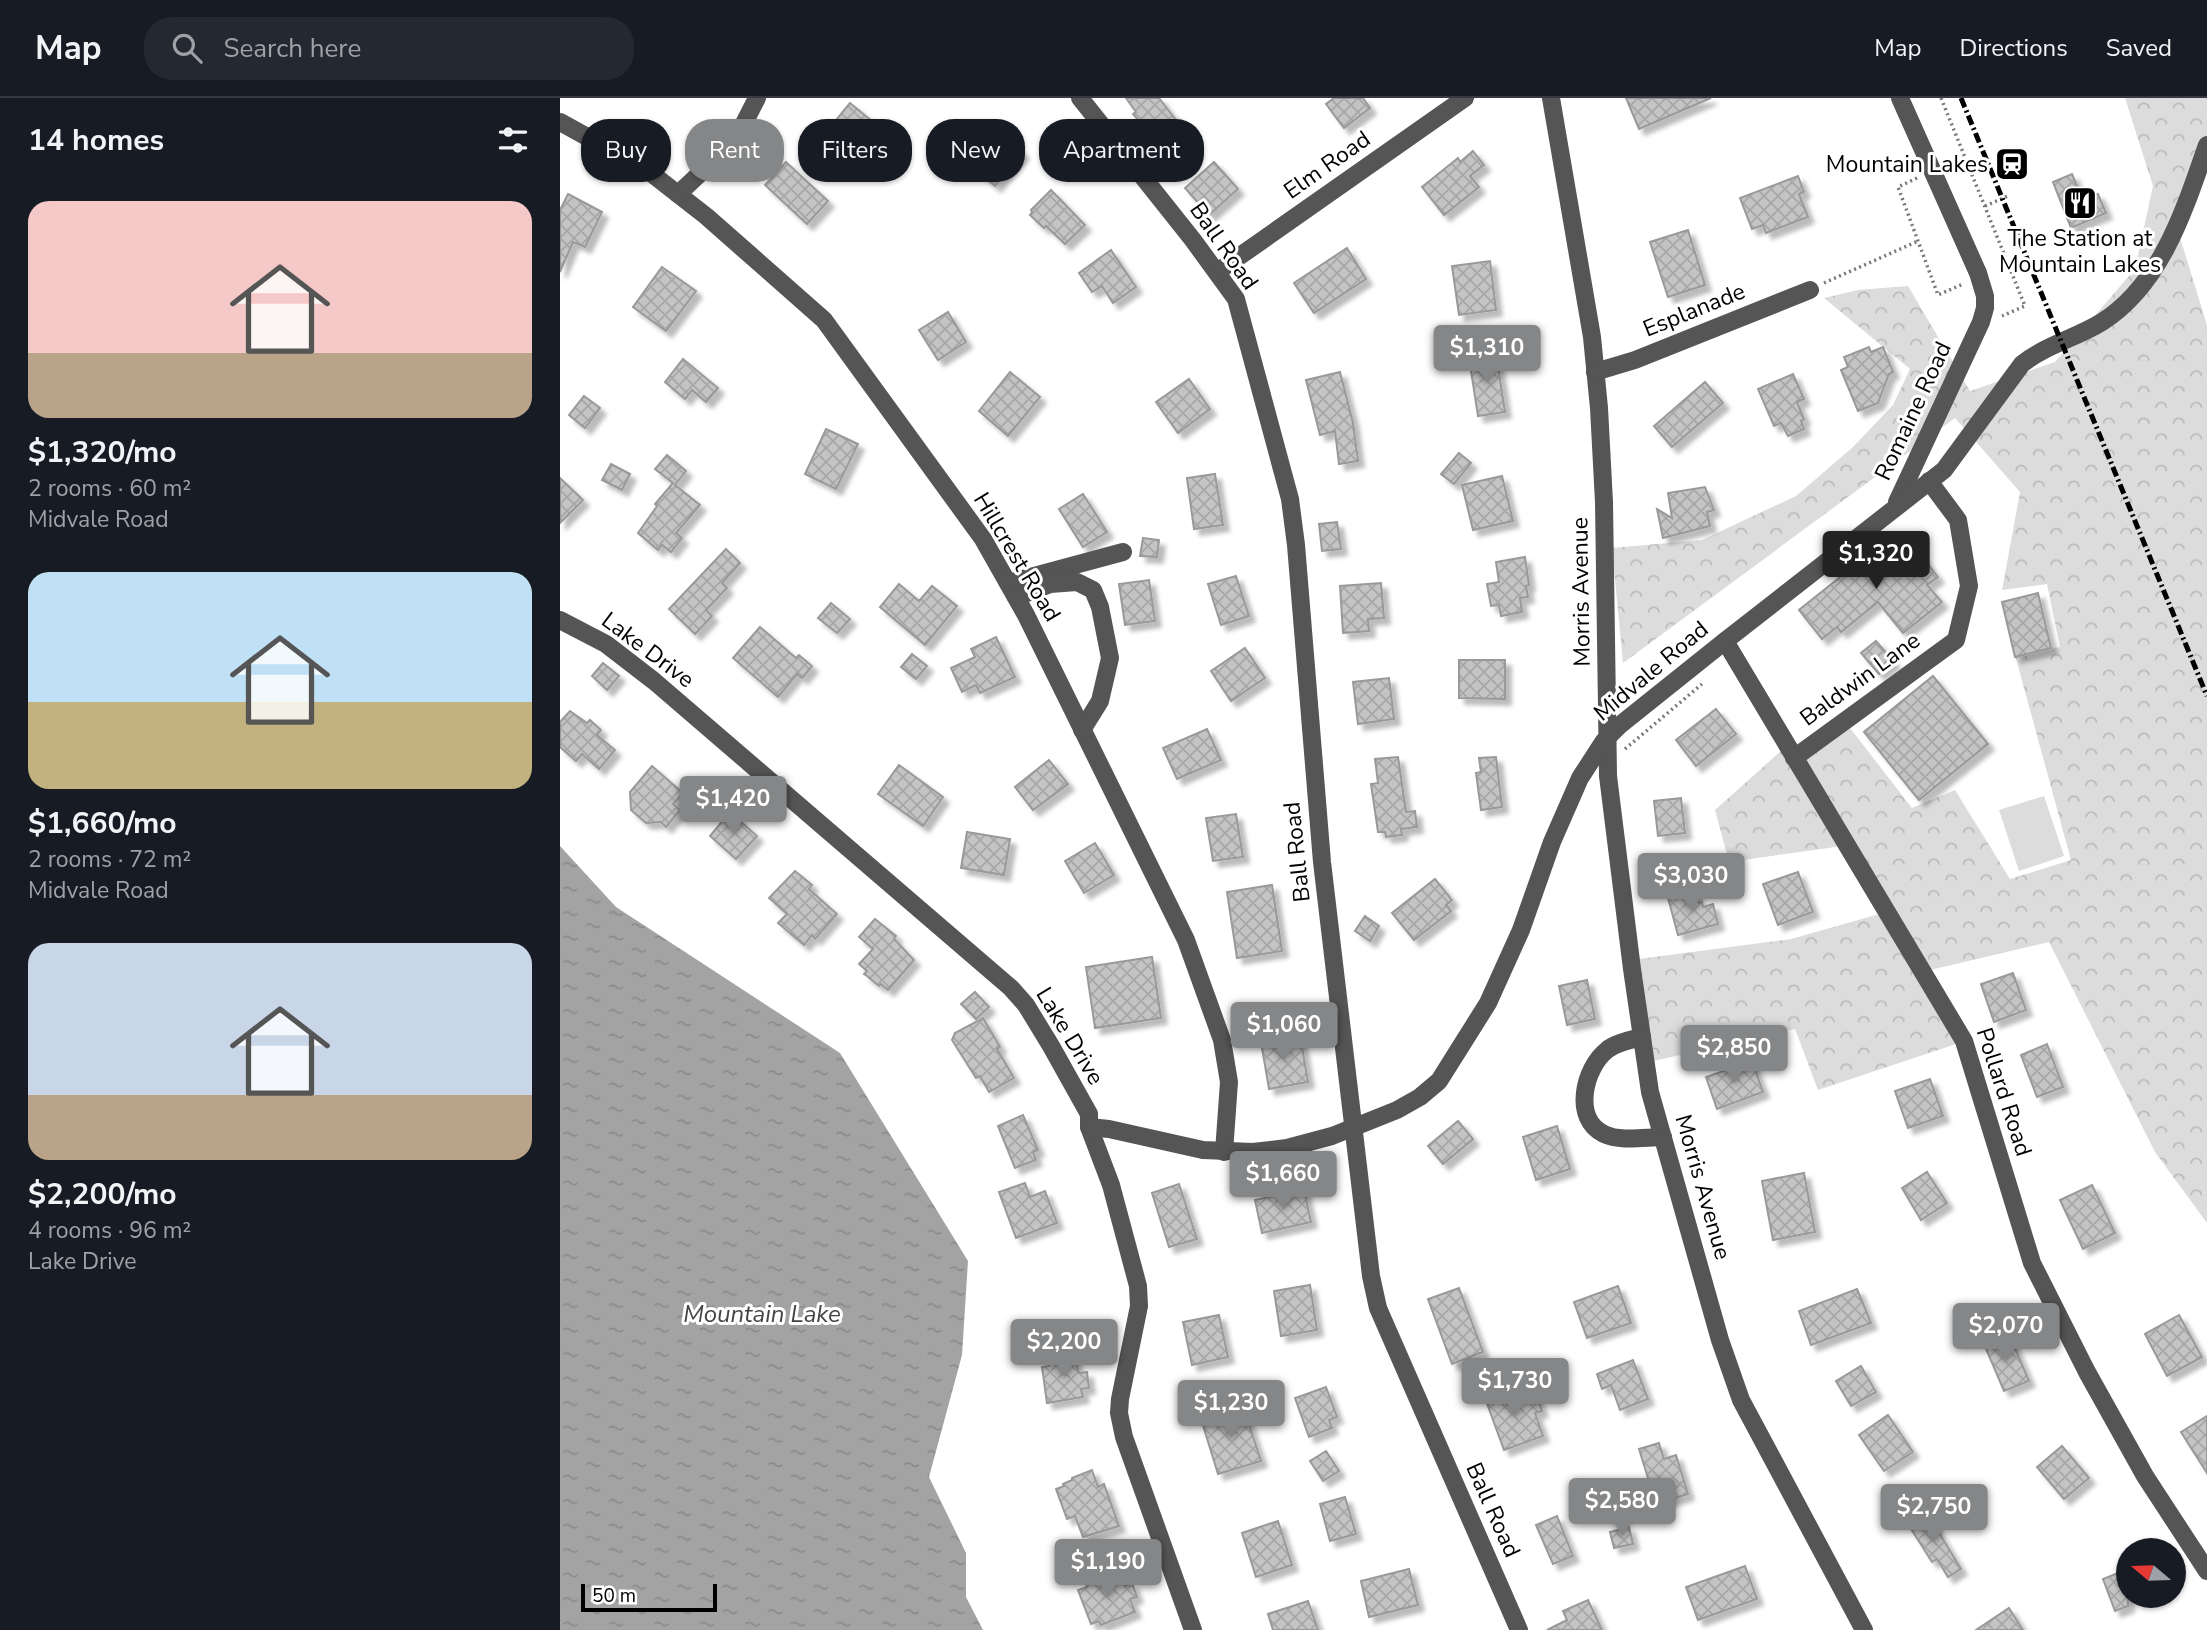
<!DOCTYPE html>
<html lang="en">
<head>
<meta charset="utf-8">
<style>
	:root { --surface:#171b24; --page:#242831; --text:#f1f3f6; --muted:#9ea1a6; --line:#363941; --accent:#858687 }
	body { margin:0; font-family:"Nunito Sans",sans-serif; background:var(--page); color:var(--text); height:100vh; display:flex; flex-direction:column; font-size:26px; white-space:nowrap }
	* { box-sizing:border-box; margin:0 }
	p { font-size:23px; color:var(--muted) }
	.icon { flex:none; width:38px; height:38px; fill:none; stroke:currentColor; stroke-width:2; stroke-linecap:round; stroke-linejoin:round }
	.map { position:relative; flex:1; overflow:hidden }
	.panel { display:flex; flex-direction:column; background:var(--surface); width:560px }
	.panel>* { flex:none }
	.banner { position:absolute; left:21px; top:21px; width:665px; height:63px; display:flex; gap:14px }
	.needle { width:46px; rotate:289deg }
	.fabs { position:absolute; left:1556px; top:1440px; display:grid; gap:14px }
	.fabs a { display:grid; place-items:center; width:70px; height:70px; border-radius:50%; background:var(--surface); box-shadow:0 2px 5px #0004; font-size:35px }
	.scale { position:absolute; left:21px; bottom:18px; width:136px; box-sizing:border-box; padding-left:7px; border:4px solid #000; border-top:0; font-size:19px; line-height:24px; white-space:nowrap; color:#000; -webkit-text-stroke:5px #fff; paint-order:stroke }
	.price { position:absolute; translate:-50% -60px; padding:0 16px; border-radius:7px; background:var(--accent); color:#fff; font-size:23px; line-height:46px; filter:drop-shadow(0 2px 4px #0008) }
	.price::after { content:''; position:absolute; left:50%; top:42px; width:21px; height:16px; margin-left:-10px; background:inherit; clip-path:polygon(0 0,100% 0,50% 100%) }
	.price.on { background:#222; color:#fff }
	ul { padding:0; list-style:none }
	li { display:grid; align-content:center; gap:14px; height:371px; padding:0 28px }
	li span { display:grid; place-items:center; height:217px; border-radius:21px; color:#555 }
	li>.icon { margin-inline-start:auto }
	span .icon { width:126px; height:126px; fill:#fffc; stroke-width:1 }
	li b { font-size:30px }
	h2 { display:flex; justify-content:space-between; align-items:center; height:84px; padding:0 28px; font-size:30px }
	.tag { padding:0 24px; border-radius:28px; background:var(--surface); box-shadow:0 2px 5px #0004; font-size:24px; line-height:63px }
	.tag.on { background:var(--accent); color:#fff }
	header { display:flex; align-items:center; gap:42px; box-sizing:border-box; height:98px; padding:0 35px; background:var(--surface); border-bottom:2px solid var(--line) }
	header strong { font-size:33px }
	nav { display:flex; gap:38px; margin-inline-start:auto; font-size:24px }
	.search { width:490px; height:63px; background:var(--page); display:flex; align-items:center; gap:18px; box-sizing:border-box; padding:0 24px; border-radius:28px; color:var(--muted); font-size:26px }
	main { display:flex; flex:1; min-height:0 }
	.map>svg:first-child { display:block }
</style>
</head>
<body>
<header>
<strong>Map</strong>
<div class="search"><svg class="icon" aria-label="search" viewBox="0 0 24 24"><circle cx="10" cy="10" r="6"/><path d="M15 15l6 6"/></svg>Search here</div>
<nav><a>Map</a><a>Directions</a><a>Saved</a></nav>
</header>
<main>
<section class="panel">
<h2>14 homes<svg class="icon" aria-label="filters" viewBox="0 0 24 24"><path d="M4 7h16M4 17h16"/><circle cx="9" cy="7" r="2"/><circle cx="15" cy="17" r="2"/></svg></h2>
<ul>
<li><span style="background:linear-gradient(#f6c9c9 70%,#b9a48a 0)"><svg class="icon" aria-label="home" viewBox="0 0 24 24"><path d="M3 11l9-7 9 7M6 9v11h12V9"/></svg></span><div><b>$1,320/mo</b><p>2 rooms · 60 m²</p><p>Midvale Road</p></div></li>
<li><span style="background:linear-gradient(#bfe0f5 60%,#c2b280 0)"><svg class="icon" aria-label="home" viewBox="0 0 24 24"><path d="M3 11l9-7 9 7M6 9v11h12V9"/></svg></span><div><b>$1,660/mo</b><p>2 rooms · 72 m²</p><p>Midvale Road</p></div></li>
<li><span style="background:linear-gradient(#c9d6e8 70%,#b9a48a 0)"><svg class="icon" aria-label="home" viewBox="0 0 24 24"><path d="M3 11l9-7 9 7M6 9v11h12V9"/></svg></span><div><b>$2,200/mo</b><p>4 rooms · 96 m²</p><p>Lake Drive</p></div></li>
</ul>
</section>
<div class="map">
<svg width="1647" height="1532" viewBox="0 0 1647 1532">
	<defs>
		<pattern id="forest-crowns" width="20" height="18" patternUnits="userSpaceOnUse" patternTransform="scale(1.75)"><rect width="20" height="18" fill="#dcdcdc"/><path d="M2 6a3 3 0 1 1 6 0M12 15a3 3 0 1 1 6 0" fill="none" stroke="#bbb"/></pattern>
		<pattern id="water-ripples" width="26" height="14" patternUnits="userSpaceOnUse" patternTransform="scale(1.75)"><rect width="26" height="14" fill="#a3a3a3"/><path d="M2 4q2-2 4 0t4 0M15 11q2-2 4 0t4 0" fill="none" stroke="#8b8b8b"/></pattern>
		<pattern id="building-cross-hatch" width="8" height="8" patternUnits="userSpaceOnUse" patternTransform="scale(1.75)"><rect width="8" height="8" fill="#c4c4c4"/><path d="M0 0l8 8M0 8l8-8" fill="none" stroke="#a7a7a7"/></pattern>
		<filter id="shadow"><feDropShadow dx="6" dy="6" stdDeviation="2" flood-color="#0004"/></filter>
	</defs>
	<rect width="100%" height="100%" fill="#fff"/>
	<path fill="url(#forest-crowns)" d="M1565,0h82v47l-29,86 29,94v898l-52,-71 -106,-210 -123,29 39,70 -147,49 -23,-61 -146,33 -18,-102 160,-21 99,-28 -40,-66 -121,17 -14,-52 76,-68 11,19 48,-33 62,80 43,-18 55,89 61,-19 -56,-205 45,-8 -13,-63 -45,6 18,-98 -65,-74 -332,245 -11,-115 90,-8 94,-44 57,-49 40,-42 17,-36 -86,-71 34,-8 50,-4 62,105 85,-29 80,-93 18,-83z"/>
	<path fill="#dcdcdc" d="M1484,698l20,60 -45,15 -20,-61z"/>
	<path fill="url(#water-ripples)" d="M0,748l56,61 224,146 128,208 -6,94 -33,122 37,76v44l17,33h-423z"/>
	<g fill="url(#building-cross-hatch)" stroke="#999" stroke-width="2" filter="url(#shadow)">
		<path d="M566,0h33l17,22 -21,16 -9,-12 -3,2 -10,-12 3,-2z"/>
		<path d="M774,0h29l7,10 -26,20 -18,-24z"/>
		<path d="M1066,0h85l-72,31z"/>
		<path d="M290,5l40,33 -28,33 -39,-33z"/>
		<path d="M437,33l26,22 -28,33 -26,-22z"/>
		<path d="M913,53l11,14 -14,11 9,11 -35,28 -22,-28 36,-29 2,4z"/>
		<path d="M226,64l42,39 -21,23 -42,-39z"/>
		<path d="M654,64l24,27 -29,26 -24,-27z"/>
		<path d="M1512,76l10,24 16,-4 8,19 -35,15 -18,-46z"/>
		<path d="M1238,78l6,16 -5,2 9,23 -42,16 -3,-8 -11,4 -12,-31z"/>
		<path d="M491,92l34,35 -20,19 -19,-18 -2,2 -14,-13 2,-3 -1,-2z"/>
		<path d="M8,96l34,18 -17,35 -12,-5 -13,30v-62z"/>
		<path d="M1128,132l17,55 -37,12 -18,-55z"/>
		<path d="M787,150l19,31 -52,34 -20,-30z"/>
		<path d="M551,152l25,37 -23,16 -11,-17 -10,6 -13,-19z"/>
		<path d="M930,163l6,49 -37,5 -7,-49z"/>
		<path d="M102,169l34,24 -30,40 -33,-24z"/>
		<path d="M388,214l18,30 -28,18 -19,-30z"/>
		<path d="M1309,249l2,5 12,-5 10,25 -4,2 -11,29 -20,8 -17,-41 7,-3 -4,-10z"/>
		<path d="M936,256l9,58 -27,4 -9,-58z"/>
		<path d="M123,261l35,29 -12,14 -14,-12 -7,9 -20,-17z"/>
		<path d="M450,274l30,25 -32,39 -29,-25z"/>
		<path d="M780,274l13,51 5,38 -19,3 -4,-33 -15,4 -14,-55z"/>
		<path d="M1233,276l11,25 -7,3 7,17 -3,2 3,8 -16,7 -7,-13 -7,3 -16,-37z"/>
		<path d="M629,281l21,30 -32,24 -22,-31z"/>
		<path d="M1145,284l18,21 -51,44 -18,-21z"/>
		<path d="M24,298l16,12 -15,20 -16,-13z"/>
		<path d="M266,331l32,15 -22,45 -31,-15z"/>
		<path d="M899,355l12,10 -17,21 -13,-10z"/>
		<path d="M107,357l19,16 -11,14 25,20 -24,28 6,5 -11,14 -9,-7 -4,5 -20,-17 19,-27 -2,-2 18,-21 -18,-14z"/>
		<path d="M51,366l19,10 -8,16 -20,-10z"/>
		<path d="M655,376l8,51 -29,4 -7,-51z"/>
		<path d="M942,378l11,45 -40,9 -11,-45z"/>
		<path d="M0,380l23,22 -23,23z"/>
		<path d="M1145,389l9,23 -7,2 3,14 -47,12 -6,-29 15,9 -4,-25z"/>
		<path d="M523,396l24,38 -24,15 -24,-38z"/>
		<path d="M777,424l4,27 -19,2 -3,-27z"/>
		<path d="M583,440l16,2 -2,17 -17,-1z"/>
		<path d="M1329,440l15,18 10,-9 24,30 -11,8 15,17 -39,31 -25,-31 -37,30 -4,-5 -15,12 -23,-29z"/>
		<path d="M166,451l14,14 -18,20 5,5 -21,22 6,6 -17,18 -26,-25z"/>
		<path d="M965,459l4,28 -3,1 2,11 -8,1 2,14 -21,4 -2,-11 -8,1 -4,-22 12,-2 -3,-20z"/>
		<path d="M676,478l13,40 -28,9 -13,-41z"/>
		<path d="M589,482l6,41 -30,4 -6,-41z"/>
		<path d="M821,485l3,35 -16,1 1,12 -26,2 -3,-47z"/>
		<path d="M339,486l20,17 13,-15 25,20 -32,39 -45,-38z"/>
		<path d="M1478,495l13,55 -36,9 -13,-55z"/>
		<path d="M271,505l19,16 -13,14 -19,-15z"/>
		<path d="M200,529l36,31 3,-3 13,11 -10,12 -5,-4 -19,23 -45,-39z"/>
		<path d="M436,539l19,40 -35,16 -4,-8 -14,7 -11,-24 24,-11 -4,-8z"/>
		<path d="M1316,543l18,21 -15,12 -18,-21z"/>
		<path d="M685,550l20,30 -34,23 -20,-30z"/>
		<path d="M352,556l15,12 -11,13 -15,-12z"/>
		<path d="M899,562h46v39l-46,-1z"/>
		<path d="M43,565l16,13 -12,14 -15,-14z"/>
		<path d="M1373,578l55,68 -69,56 -55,-68z"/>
		<path d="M829,580l5,41 -36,5 -5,-42z"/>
		<path d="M1156,611l20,25 -40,32 -20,-26z"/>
		<path d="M10,613l17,12 3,-3 11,10 -4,5 18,15 -16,19 -17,-15 -6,7 -16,-14v-25z"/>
		<path d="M647,631l14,31 -44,19 -14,-31z"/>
		<path d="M838,659l8,55 9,-1 2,16 -16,2 1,6 -16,2 -1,-5h-7l-7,-48 7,-1 -3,-24z"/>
		<path d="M936,659l6,50 -21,3 -5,-37 5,-1 -2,-14z"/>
		<path d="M489,662l19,24 -35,26 -18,-23z"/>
		<path d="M339,667l44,32 -20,29 -45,-32z"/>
		<path d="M92,668l31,27 -10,11 7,6 -14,17 -5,-5 -15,1 -15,-13 -1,-18z"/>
		<path d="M1121,700l4,35 -27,3 -4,-35z"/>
		<path d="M170,714l27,24 -21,23 -26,-23z"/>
		<path d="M676,716l7,43 -30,4 -7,-43z"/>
		<path d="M407,734l43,7 -6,36 -43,-7z"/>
		<path d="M535,745l19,32 -30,18 -19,-32z"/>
		<path d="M235,773l17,14 -3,4 28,25 -22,25 -3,-4 -8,10 -26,-22 9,-9 -18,-16z"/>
		<path d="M1238,774l15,40 -35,13 -15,-41z"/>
		<path d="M875,781l17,21 -6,5 5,6 -37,29 -22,-27z"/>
		<path d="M712,787l10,66 -45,7 -10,-66z"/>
		<path d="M1135,792l4,13 3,-1 1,5 10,-3 5,20 -40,11 -10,-37z"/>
		<path d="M805,818l14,10 -9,15 -15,-10z"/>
		<path d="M315,821l21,17 -2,3 20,21 -26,30 -7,-6 -2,2 -12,-10 -3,-2 3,-3 -8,-7 14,-15 -14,-12z"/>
		<path d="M592,859l9,61 -66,10 -9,-61z"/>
		<path d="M1453,875l13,37 -32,12 -13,-38z"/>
		<path d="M1027,882l8,39 -28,6 -8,-39z"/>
		<path d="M415,894l14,15 -13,12 -15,-15z"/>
		<path d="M423,920l17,29 -3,2 17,29 -25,14 -9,-16 -4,2 -24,-38 3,-7z"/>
		<path d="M740,937l8,47 -39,7 -8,-47z"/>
		<path d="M1487,946l16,43 -26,10 -16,-42z"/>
		<path d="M1192,963l11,31 -46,17 -11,-32z"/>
		<path d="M1370,981l13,37 -35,12 -13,-37z"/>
		<path d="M463,1017l15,35 -5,2 3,8 -21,8 -17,-42z"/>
		<path d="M898,1023l15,18 -30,25 -15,-18z"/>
		<path d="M997,1028l13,43 -34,11 -13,-43z"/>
		<path d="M1367,1074l20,31 -26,17 -19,-32z"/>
		<path d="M1244,1075l11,59 -42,8 -11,-59z"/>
		<path d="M465,1085l5,14 15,-6 12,32 -41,15 -17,-46z"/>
		<path d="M619,1086l18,55 -28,8 -17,-54z"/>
		<path d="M1532,1087l23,48 -32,16 -23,-49z"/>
		<path d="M744,1092l7,32 -49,11 -7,-33z"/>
		<path d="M750,1187l7,45 -36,6 -7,-45z"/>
		<path d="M1058,1188l13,37 -44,15 -13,-36z"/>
		<path d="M899,1190l24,64 -31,12 -24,-65z"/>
		<path d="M1297,1191l14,34 -60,22 -12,-34z"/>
		<path d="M659,1217l9,42 -36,8 -9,-43z"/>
		<path d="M1619,1217l23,42 -35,19 -22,-42z"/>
		<path d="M1449,1236l20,47 -25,10 -20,-47z"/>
		<path d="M513,1256l6,19 8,-1 2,16 -8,1 2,8 -36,6 -5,-36 7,-1 -1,-8z"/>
		<path d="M1073,1262l15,39 -28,11 -9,-25 -9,4 -5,-15z"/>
		<path d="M1301,1268l15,26 -25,14 -15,-25z"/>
		<path d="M766,1289l11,30 -8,3 3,8 -23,9 -14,-39z"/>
		<path d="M951,1291l7,10 17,-6 7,18 -7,2 8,23 -39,14 -19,-52z"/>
		<path d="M683,1308l18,55 -43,13 -17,-55z"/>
		<path d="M1328,1317l25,37 -29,19 -25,-36z"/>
		<path d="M1647,1318v57l-26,-41z"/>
		<path d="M1099,1345l5,16 12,-4 12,39 -32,10 -17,-55z"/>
		<path d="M1502,1348l27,32 -25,21 -27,-32z"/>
		<path d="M766,1353l13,20 -16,10 -13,-20z"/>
		<path d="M532,1372l6,17 6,-3 15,42 -36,11 -8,-21 -8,3 -11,-30 8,-3 -1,-2 9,-4v-2z"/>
		<path d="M785,1399l11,37 -26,7 -10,-37z"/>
		<path d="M1367,1415l34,56 -13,8 -11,-18 -5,3 -24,-38z"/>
		<path d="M997,1418l16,40 -20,8 -17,-39z"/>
		<path d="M718,1423l14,44 -36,12 -14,-44z"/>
		<path d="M1069,1429l4,17 -19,4 -4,-16z"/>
		<path d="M1185,1468l12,33 -59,21 -12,-33z"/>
		<path d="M849,1471l9,36 -49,12 -8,-36z"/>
		<path d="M1568,1471v37l-13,5 -12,-32z"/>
		<path d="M560,1474l5,14 7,-3 5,14 -7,2 5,13 -34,13 -2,-4 -8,3 -13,-34 9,-3 -1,-3z"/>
		<path d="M1028,1502l14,30h-55l20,-10 -4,-9z"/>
		<path d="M748,1503l10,29h-45l-5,-16z"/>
		<path d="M1449,1510l14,22h-47z"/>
	</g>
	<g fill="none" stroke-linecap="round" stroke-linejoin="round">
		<g stroke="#777" stroke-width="3.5" stroke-dasharray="2 3.5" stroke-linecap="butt">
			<path d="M1381,0l84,208 -23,10"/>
			<path d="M1357,80l-19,9 40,108 25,-11"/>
			<path d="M1425,108l25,-11"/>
			<path d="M1264,185l94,-42"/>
			<path d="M1065,651l77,-65"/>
		</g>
		<g stroke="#555" stroke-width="18">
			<path d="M520,0l113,142 43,59 54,200 6,46 26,317 49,414 7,32 141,322"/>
			<path d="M991,0l41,239 7,71 5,94 4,274 24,193 18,123 70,248 21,60 123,230"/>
			<path d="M0,24l87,48 59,46 118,104 159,219 43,76 160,325 36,100 7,42 -5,70"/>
			<path d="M118,96l57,-53 22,-43"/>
			<path d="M657,174l248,-174"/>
			<path d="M1035,274l40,-12 175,-70"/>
			<path d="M1337,404l84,-180 4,-14v-12l-7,-23 -78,-175"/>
			<path d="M448,485l115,-31"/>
			<path d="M456,499l34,-13 27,-2 16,8 7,17 10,51 -10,43 -18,29"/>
			<path d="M0,522l46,24 48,37 357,307 15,17 25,41 38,68v13l22,58 27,101 1,20 -19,93 -1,14 5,24 69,193"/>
			<path d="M1165,543l239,400 68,222 55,109 58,104 62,95"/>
			<path d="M1234,660l162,-118 13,-54 -11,-66 -29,-39"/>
			<path d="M1082,939c-11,3 -27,6 -35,13 -23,18 -35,69 -3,84 16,8 42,3 59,3"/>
			<path d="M529,1029l20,2 94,21 50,2 34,-4 45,-12 65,-26 23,-13 19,-16 49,-78 33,-73 31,-88 28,-64 24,-37 16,-16 105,-84 219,-171 78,-106c24,-19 54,-26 80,-42 60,-38 83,-114 105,-177"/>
		</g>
		<path stroke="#000" stroke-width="5" stroke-dasharray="10 3.5 2 3.5" stroke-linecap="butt" d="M1401,0l246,598"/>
	</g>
	<defs>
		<g id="station-square" transform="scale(1.75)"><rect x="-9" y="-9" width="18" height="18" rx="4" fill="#000" stroke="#fff"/><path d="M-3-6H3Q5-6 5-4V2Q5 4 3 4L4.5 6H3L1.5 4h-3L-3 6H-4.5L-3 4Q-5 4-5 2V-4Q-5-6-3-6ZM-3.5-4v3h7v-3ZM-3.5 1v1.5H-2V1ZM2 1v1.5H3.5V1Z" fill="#fff"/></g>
		<g id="restaurant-square" transform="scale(1.75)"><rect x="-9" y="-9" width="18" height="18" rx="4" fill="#000" stroke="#fff"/><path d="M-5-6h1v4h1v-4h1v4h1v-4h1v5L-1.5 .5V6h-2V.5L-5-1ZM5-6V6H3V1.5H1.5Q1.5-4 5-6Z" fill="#fff"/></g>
	</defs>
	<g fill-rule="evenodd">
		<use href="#station-square" x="1452" y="66"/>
		<use href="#restaurant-square" x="1520" y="105"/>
	</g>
	<g text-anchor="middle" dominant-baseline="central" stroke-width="6" stroke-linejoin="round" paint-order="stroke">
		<g font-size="23" fill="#000" stroke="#fff" text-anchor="end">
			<text x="1428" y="66">Mountain Lakes</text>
			<text x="1520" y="140" text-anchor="middle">The Station at<tspan x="1520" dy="26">Mountain Lakes</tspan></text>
		</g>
		<g font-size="23" fill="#000" stroke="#fff">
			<text transform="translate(767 67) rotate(-35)">Elm Road</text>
			<text transform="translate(664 148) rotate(55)">Ball Road</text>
			<text transform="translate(1134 212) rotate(-22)">Esplanade</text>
			<text transform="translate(1353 313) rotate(-65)">Romaine Road</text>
			<text transform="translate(457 459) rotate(59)">Hillcrest Road</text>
			<text transform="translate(1021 494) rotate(-91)">Morris Avenue</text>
			<text transform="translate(88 552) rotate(37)">Lake Drive</text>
			<text transform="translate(1091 573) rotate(-40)">Midvale Road</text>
			<text transform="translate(1300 581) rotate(-36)">Baldwin Lane</text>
			<text transform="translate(737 754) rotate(-96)">Ball Road</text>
			<text transform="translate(510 938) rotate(59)">Lake Drive</text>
			<text transform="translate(1444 994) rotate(72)">Pollard Road</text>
			<text transform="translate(1143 1089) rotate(74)">Morris Avenue</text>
			<text transform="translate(933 1412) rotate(66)">Ball Road</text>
		</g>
		<g font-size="24" font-style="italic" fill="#444" stroke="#fff">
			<text x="202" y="1216">Mountain Lake</text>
		</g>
	</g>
</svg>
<div class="fabs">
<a><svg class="needle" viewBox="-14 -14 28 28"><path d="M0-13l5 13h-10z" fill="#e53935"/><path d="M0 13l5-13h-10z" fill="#9ea1a6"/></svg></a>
</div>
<div class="scale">50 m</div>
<b class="price" style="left:927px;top:287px">$1,310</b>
<b class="price on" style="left:1316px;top:493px">$1,320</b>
<b class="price" style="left:173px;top:738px">$1,420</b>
<b class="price" style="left:1131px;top:815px">$3,030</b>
<b class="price" style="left:724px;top:964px">$1,060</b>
<b class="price" style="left:1174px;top:987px">$2,850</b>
<b class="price" style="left:723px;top:1113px">$1,660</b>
<b class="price" style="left:1446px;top:1265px">$2,070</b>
<b class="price" style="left:504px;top:1281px">$2,200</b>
<b class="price" style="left:955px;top:1320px">$1,730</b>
<b class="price" style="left:671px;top:1342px">$1,230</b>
<b class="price" style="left:1062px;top:1440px">$2,580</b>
<b class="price" style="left:1374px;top:1446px">$2,750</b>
<b class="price" style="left:548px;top:1501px">$1,190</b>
<div class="banner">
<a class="tag">Buy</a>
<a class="tag on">Rent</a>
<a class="tag">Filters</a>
<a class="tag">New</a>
<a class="tag">Apartment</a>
</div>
</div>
</main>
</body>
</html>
